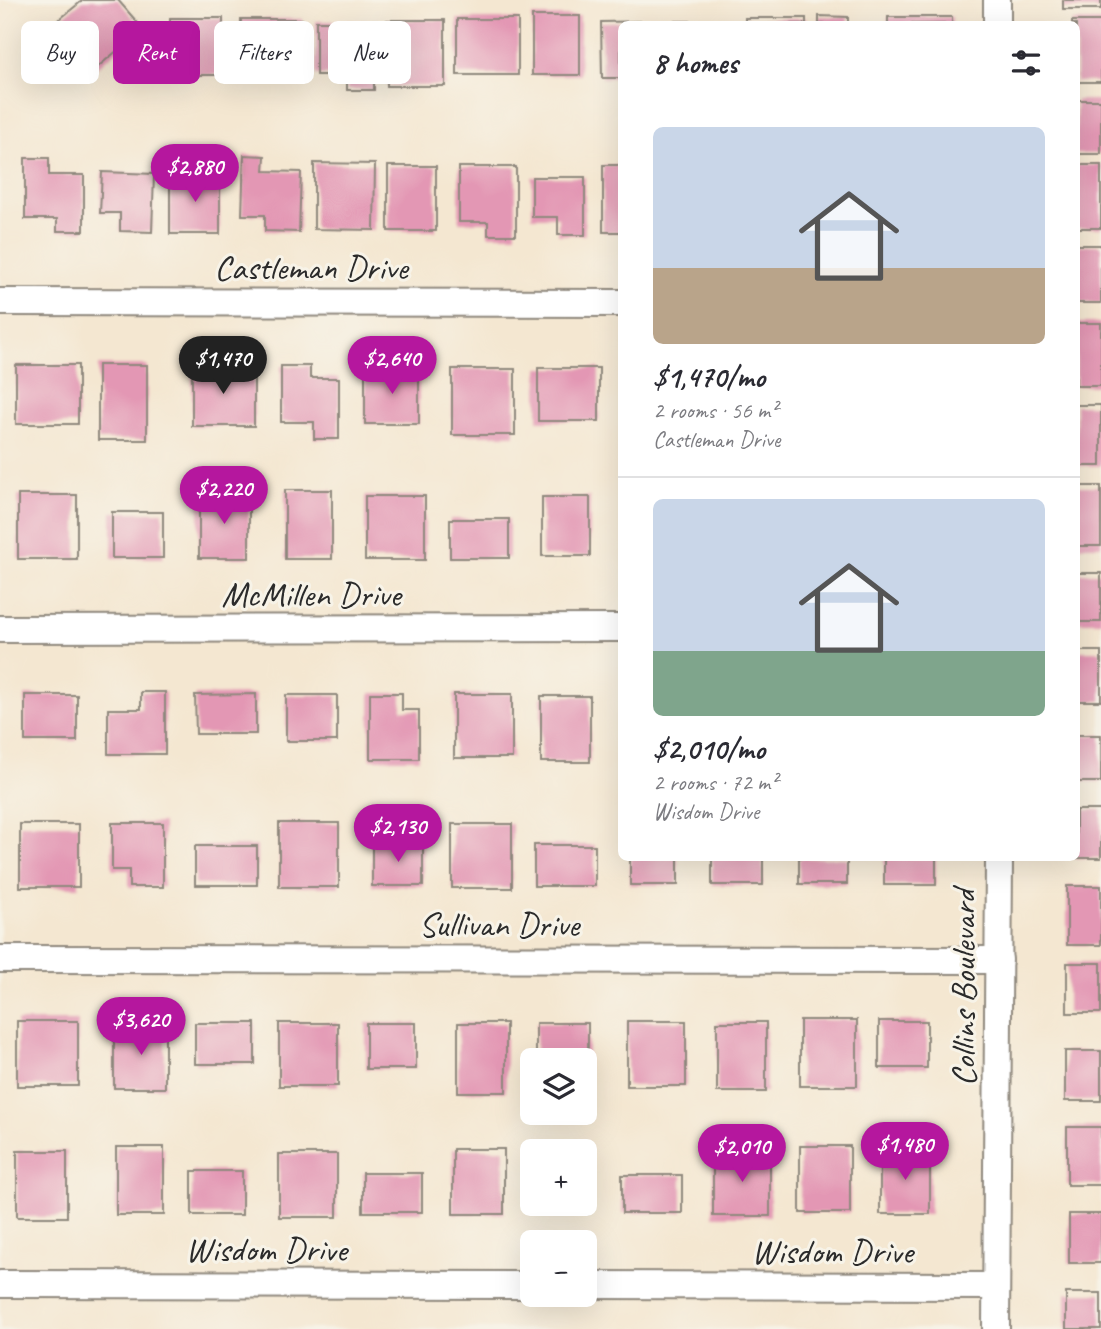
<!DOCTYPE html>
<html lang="en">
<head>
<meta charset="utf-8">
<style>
	:root { --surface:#fff; --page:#f7f7f7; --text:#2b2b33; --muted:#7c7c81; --line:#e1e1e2; --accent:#b5179e }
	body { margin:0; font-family:Caveat,sans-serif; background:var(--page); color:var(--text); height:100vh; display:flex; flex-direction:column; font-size:26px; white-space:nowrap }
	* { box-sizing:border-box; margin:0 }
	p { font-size:23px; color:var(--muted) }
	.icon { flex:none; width:38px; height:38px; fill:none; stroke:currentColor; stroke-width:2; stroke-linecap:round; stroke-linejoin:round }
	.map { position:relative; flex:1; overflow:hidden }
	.side { position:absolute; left:618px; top:21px; width:462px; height:840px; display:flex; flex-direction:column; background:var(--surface); border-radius:10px; box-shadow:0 7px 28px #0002 }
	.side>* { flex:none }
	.top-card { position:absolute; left:21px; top:21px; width:492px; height:63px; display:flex; gap:14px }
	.buttons { position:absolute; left:520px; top:1048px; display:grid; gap:14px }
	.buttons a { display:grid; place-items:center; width:77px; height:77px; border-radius:10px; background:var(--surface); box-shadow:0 7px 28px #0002; font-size:35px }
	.price { position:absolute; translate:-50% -60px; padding:0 16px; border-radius:24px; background:var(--accent); color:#fff; font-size:23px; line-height:46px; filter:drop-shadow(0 2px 4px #0008) }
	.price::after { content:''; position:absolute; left:50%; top:42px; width:21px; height:16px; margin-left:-10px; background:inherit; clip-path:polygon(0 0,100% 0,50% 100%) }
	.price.selected { background:#222; color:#fff }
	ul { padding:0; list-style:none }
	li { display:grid; align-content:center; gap:14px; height:371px; padding:0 35px }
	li+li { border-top:2px solid var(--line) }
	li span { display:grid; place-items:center; height:217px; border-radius:10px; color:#555 }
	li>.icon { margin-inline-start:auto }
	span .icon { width:126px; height:126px; fill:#fffc; stroke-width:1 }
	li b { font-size:30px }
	h2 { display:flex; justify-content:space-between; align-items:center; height:84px; padding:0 35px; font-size:30px }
	.pill { padding:0 24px; border-radius:10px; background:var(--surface); box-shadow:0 7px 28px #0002; font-size:24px; line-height:63px }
	.pill.selected { background:var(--accent); color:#fff }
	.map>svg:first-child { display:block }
</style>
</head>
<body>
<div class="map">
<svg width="1101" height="1329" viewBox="0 0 1101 1329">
	<rect width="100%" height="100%" fill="#f7f3e8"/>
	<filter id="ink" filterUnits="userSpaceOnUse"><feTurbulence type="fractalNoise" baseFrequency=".0143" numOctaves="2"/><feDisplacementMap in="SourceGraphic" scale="14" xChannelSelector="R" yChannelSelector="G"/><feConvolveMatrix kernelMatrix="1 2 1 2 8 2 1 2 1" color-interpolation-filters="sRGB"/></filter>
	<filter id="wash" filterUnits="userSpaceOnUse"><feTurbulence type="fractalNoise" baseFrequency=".00686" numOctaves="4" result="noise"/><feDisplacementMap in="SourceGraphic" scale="28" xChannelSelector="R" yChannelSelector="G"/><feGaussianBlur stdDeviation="1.57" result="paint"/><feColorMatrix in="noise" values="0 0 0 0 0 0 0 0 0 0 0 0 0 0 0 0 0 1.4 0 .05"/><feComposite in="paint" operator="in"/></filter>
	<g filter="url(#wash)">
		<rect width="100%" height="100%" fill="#f4e7d1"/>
		<g id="blocks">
			<g fill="#e397b4">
				<path d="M83,0h35l25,29 -49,41 -39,-47z"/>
				<rect x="1063" y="0" width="38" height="9"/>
				<rect x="532" y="16" width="48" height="59"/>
				<path d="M819,16l29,1v7h-29z"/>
				<rect x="888" y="17" width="64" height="7"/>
				<rect x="170" y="18" width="53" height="57"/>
				<rect x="745" y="18" width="61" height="6"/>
				<rect x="241" y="19" width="61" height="55"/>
				<rect x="457" y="19" width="61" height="56"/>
				<rect x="387" y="20" width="58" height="66"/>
				<path d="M316,21h58v69h-27v-15h-31z"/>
				<path d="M653,21v3h-32v54h-19l-1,-56z"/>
				<rect x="675" y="21" width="58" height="3"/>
				<path d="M1072,21h29v61h-25v-58h-4z"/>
				<rect x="1076" y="100" width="25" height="54"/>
				<path d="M244,155l21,1 -1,15 37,1 -2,60 -34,-1v-16h-23z"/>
				<path d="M25,158h24v17h35v56h-27v-12h-32z"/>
				<path d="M314,163l61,1 -1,66 -60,-1z"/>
				<rect x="603" y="165" width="18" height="67"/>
				<rect x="1076" y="165" width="25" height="63"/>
				<rect x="388" y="166" width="48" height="65"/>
				<path d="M459,167h57v68h-28v-13h-29z"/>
				<path d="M102,172l52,2 -2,58 -32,-1v-18h-20z"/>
				<rect x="170" y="174" width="50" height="60"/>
				<path d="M532,177h53v58h-27v-18h-26z"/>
				<rect x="1076" y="245" width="25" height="58"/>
				<rect x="1076" y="323" width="25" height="63"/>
				<rect x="16" y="365" width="62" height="59"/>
				<rect x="98" y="365" width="49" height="75"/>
				<rect x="192" y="366" width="62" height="60"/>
				<path d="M281,366h29v12h29v61h-25v-17h-33z"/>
				<rect x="365" y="368" width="54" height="56"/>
				<rect x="538" y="368" width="61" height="53"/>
				<rect x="452" y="369" width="63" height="66"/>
				<rect x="1076" y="405" width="25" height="61"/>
				<rect x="1076" y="486" width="25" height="60"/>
				<rect x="285" y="490" width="47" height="69"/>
				<rect x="199" y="493" width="50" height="65"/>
				<rect x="18" y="495" width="59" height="64"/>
				<rect x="365" y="496" width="60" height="64"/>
				<rect x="542" y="497" width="48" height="59"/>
				<rect x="112" y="512" width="51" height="46"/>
				<rect x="450" y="519" width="59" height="39"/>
				<rect x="1076" y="573" width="25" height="49"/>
				<rect x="1076" y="651" width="25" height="50"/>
				<path d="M141,692h24v62h-57v-45h33z"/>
				<path d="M370,693h32v17h17v49h-49z"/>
				<path d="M256,694v40h-60l-1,-39z"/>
				<rect x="454" y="694" width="58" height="64"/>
				<rect x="25" y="695" width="52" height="46"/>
				<rect x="286" y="695" width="51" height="46"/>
				<rect x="541" y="696" width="49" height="66"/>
				<rect x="1076" y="735" width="25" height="47"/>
				<rect x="1076" y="810" width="25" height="48"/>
				<path d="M112,823h51v64h-34v-17h-17z"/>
				<rect x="279" y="823" width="60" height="64"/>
				<rect x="20" y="824" width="59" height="63"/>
				<rect x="452" y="824" width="60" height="64"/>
				<rect x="372" y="842" width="51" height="44"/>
				<rect x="534" y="845" width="61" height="41"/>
				<rect x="195" y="846" width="62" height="39"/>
				<rect x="630" y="858" width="48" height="27"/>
				<rect x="712" y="858" width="51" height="27"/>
				<rect x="799" y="858" width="48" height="26"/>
				<rect x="884" y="858" width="52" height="27"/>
				<rect x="1067" y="886" width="34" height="59"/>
				<rect x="1067" y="963" width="34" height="50"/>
				<rect x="800" y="1020" width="57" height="66"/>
				<rect x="17" y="1021" width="61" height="65"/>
				<path d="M136,1021h29v67h-51v-52h22z"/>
				<rect x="627" y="1021" width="59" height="65"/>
				<rect x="879" y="1021" width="48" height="47"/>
				<rect x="717" y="1022" width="49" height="70"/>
				<rect x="195" y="1023" width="60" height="41"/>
				<rect x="279" y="1023" width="59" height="63"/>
				<rect x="366" y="1023" width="50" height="46"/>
				<rect x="458" y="1023" width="48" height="69"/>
				<path d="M536,1023h52v66h-4v-29h-48z"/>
				<rect x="1065" y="1051" width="36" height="50"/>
				<rect x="1067" y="1127" width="34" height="58"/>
				<rect x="800" y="1146" width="50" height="67"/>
				<rect x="116" y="1147" width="48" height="68"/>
				<rect x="453" y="1149" width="51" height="65"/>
				<rect x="880" y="1150" width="50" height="64"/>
				<rect x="17" y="1151" width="50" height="66"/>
				<rect x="713" y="1152" width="57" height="64"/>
				<rect x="279" y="1154" width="58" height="63"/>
				<path d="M584,1168h4v46h-49v-10h45z"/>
				<rect x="192" y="1171" width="50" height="44"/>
				<rect x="363" y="1173" width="59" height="39"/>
				<rect x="622" y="1175" width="60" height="38"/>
				<rect x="1069" y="1214" width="32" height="49"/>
				<rect x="1066" y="1293" width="35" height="36"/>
			</g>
		</g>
	</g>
	<g filter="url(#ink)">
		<use href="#blocks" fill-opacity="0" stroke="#90897e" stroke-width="2"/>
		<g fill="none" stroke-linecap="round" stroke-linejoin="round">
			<g stroke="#90897e" stroke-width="30">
				<g id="street">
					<path d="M997,0v24"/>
					<path d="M0,302l621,1"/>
					<path d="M0,629l621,-1"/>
					<path d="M0,959l999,1"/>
					<path d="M0,1284l532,1"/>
					<path d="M584,1285l412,1"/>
					<path d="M996,1329l3,-471"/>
				</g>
			</g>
			<use href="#street" stroke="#fff" stroke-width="26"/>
		</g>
	</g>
	<g text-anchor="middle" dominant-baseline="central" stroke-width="6" stroke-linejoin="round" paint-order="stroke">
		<g font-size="35" fill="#2b2b2b" stroke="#f7f3e8">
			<text x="311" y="267">Castleman Drive</text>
			<text x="311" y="594">McMillen Drive</text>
			<text x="499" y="924">Sullivan Drive</text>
			<text transform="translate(963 988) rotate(-90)">Collins Boulevard</text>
			<text x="266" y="1249">Wisdom Drive</text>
			<text x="832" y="1251">Wisdom Drive</text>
		</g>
	</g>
</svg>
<div class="buttons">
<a><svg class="icon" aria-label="layers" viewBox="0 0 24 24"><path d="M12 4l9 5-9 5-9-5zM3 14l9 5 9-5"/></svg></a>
<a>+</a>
<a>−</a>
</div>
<b class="price" style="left:195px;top:204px">$2,880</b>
<b class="price selected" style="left:223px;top:396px">$1,470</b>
<b class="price" style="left:392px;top:396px">$2,640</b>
<b class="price" style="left:224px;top:526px">$2,220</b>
<b class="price" style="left:398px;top:864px">$2,130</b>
<b class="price" style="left:141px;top:1057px">$3,620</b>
<b class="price" style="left:905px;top:1182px">$1,480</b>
<b class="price" style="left:742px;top:1184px">$2,010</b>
<div class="top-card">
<a class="pill">Buy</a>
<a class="pill selected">Rent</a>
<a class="pill">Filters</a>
<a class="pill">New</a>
</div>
<section class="side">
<h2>8 homes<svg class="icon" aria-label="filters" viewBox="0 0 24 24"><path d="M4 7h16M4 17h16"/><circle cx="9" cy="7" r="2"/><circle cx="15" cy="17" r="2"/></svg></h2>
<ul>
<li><span style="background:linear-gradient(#c9d6e8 65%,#b9a48a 0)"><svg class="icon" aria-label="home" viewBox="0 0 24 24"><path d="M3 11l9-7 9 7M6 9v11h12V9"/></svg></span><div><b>$1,470/mo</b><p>2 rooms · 56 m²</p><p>Castleman Drive</p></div></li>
<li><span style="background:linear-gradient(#c9d6e8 70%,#7fa58c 0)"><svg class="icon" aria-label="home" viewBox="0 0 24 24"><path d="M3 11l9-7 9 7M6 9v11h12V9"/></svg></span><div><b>$2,010/mo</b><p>2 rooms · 72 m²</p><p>Wisdom Drive</p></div></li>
</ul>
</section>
</div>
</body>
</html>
